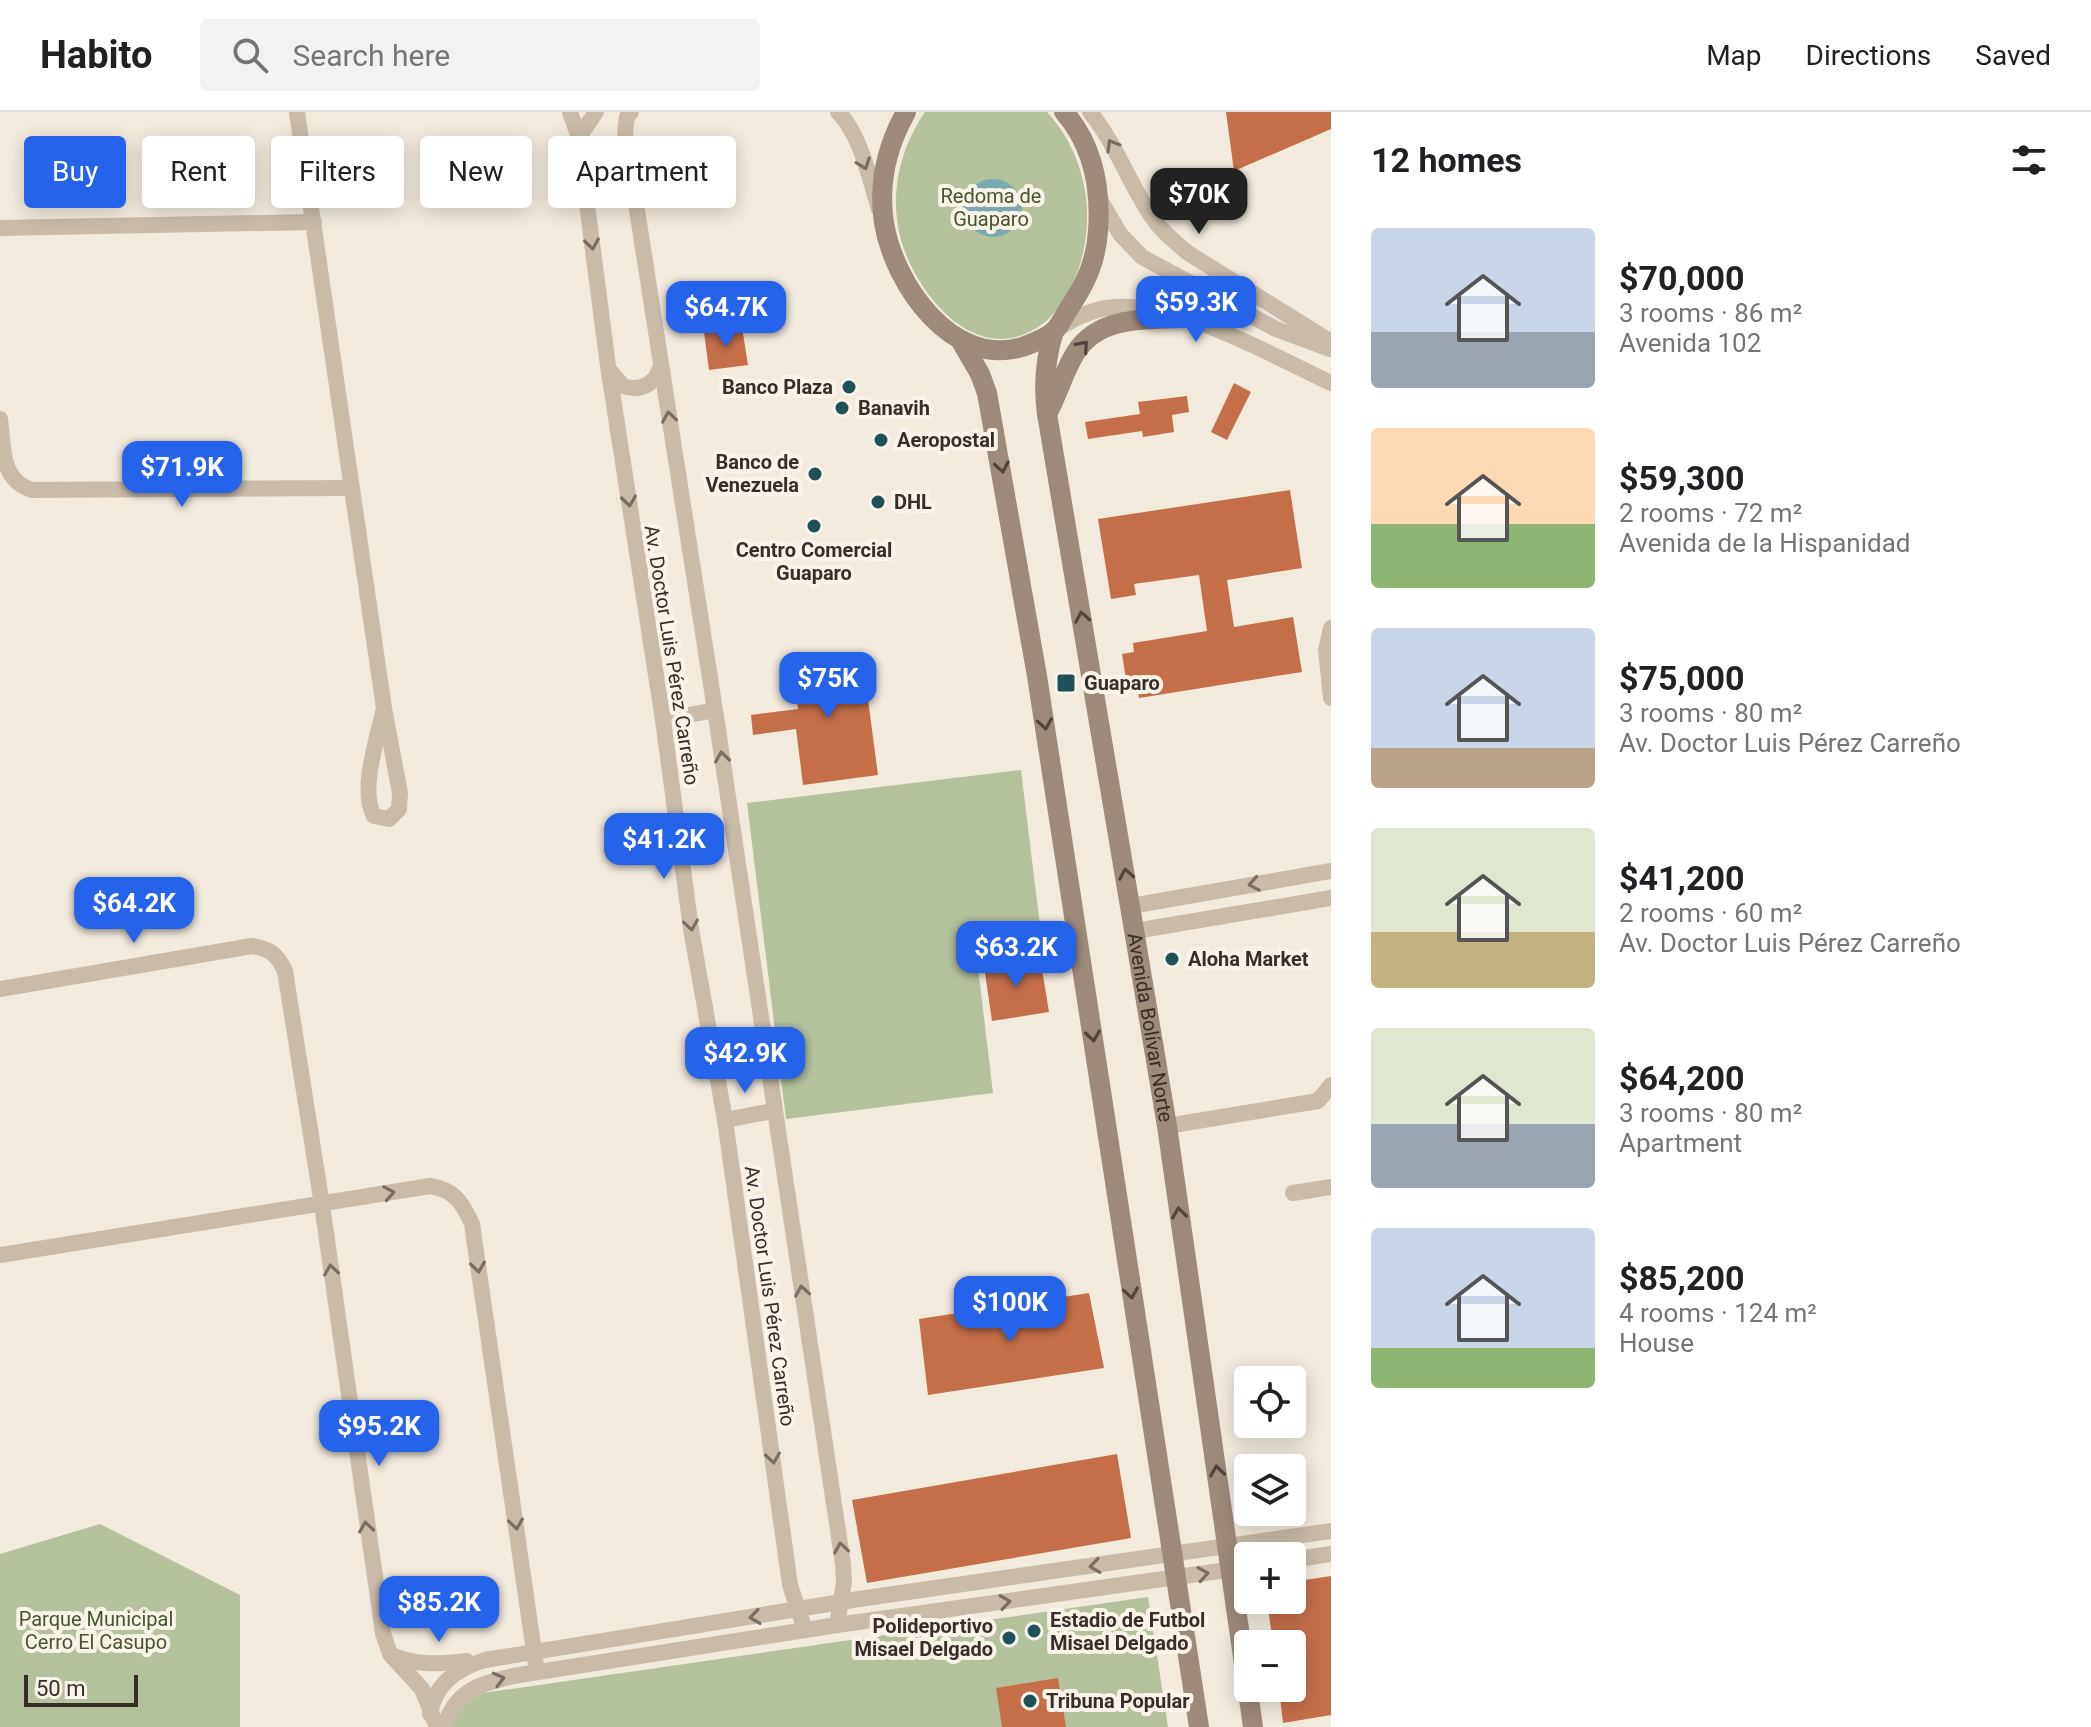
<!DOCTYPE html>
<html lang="en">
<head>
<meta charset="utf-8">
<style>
	:root { --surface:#fff; --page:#f2f2f2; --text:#202124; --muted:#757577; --line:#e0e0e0; --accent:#2563eb }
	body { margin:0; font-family:Roboto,sans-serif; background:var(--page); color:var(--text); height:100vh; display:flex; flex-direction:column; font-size:30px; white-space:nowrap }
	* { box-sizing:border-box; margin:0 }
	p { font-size:26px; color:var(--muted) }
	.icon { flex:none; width:44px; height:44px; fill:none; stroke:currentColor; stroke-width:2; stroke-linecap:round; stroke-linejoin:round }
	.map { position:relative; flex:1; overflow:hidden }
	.sheet { display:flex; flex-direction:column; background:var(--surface); width:760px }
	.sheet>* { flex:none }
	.banner { position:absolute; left:24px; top:24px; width:760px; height:72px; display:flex; gap:16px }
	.tools { position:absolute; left:1234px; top:1254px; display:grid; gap:16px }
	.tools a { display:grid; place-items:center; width:72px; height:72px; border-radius:8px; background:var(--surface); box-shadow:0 4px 20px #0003; font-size:40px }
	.scale { position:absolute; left:24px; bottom:20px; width:114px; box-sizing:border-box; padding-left:8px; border:4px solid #382e29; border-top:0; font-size:22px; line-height:28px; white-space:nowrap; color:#382e29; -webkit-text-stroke:6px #faf3ea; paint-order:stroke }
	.price { position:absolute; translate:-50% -68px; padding:0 18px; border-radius:16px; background:var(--accent); color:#fff; font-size:26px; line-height:52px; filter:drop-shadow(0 2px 4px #0008) }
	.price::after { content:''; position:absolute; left:50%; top:48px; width:24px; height:18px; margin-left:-12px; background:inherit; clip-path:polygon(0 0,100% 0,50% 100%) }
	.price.current { background:#222; color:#fff }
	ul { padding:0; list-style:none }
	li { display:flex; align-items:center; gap:24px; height:200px; padding:0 40px }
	li span { display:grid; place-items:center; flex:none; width:224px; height:160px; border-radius:8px; color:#555 }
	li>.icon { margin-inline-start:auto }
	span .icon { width:96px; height:96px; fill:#fffc; stroke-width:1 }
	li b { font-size:34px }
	h2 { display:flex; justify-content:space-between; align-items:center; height:96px; padding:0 40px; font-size:34px }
	.pill { padding:0 28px; border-radius:8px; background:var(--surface); box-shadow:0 4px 20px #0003; font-size:28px; line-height:72px }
	.pill.current { background:var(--accent); color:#fff }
	header { display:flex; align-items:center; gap:48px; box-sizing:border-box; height:112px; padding:0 40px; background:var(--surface); border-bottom:2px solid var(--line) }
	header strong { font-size:38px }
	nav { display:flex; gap:44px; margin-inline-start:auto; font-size:28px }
	.search { width:560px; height:72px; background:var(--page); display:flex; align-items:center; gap:20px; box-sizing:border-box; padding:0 28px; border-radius:8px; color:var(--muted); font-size:30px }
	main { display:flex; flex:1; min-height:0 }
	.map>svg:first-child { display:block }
</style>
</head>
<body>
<header>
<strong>Habito</strong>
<div class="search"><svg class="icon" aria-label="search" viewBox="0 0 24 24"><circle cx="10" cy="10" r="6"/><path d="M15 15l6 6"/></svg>Search here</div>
<nav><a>Map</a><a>Directions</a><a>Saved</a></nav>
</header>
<main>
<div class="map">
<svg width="1331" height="1615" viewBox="0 0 1331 1615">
	<rect width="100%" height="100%" fill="#f2eadd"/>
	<g fill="#b3c19d">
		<path d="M925,0h122c44,48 52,120 23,177 -6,11 -15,25 -26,34 -61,46 -118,-17 -139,-71 -18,-48 -8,-99 20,-140z"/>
		<path d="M1021,658l22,181 -66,8 16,134 -207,26 -39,-316z"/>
		<path d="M100,1412l140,71v132h-240v-173z"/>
		<path d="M1148,1485l20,130h-720l13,-22 22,-12z"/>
	</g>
	<circle fill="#7ca9af" cx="993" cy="96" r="29"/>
	<g fill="#c56f49">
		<path d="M1226,0h105v17l-97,42z"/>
		<path d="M742,215l6,38 -39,5 -5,-38z"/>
		<path d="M1234,271l17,9 -24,48 -16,-8z"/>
		<path d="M1187,284l2,16 -17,3 2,17 -31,5 -1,-6 -54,8 -3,-17 55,-8 -2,-12z"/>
		<path d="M1290,378l12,78 -75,12 7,47 59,-10 9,55 -163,26 -2,-13 -10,1 -5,-32 12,-2 -1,-9 74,-12 -8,-56 -65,9 2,11 -25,4 -13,-80z"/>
		<path d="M862,542l16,121 -75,10 -7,-56 -43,6 -2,-20 47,-6 -6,-46z"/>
		<path d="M1040,845l9,55 -57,9 -8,-55z"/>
		<path d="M1089,1181l15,75 -176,27 -9,-76z"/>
		<path d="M1117,1342l14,84 -264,45 -15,-83z"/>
		<path d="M1331,1464v139l-48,8 -4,-35h13v-44h-19l-6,-44h25v-18z"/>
		<path d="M1058,1566l8,49h-64l-6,-39z"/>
	</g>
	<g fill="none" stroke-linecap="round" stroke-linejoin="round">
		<g stroke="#cabba9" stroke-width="16">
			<path d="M297,0l87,596 16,85 -1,16 -10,10 -15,-3c-15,-26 4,-79 10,-108"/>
			<path d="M570,0l8,23 30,231 55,354 28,209 34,191 65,465 15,45"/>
			<path d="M631,0l-4,5 -2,16 90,577 128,854 1,18 -7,43"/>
			<path d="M838,0c23,23 31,66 41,97"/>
			<path d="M1090,0c26,32 39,71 62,105 9,14 23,25 36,36l143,89"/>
			<path d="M580,30l3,-11 13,-19"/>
			<path d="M1099,86l21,36 22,23 134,72 54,20"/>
			<path d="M0,116l314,-6"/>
			<path d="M1055,218c16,-9 33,-19 51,-22 66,-11 165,47 225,75"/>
			<path d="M610,259l13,15c18,6 33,-2 38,-21"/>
			<path d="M0,307c4,29 0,61 32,71l320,-2"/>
			<path d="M1331,516l-5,22 5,48"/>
			<path d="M663,608l52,-10"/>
			<path d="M1131,794l200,-35"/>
			<path d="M1135,819l196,-33"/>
			<path d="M0,877l252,-43c18,3 25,8 33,25l37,234 61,428 7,21 32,35 15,38"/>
			<path d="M725,1008l48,-9"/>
			<path d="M1167,1014l151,-25 13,-16"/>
			<path d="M1293,1081l38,-6"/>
			<path d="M0,1143l430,-69c25,4 32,16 42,38l65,448"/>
			<path d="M1292,1448l39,-6"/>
			<path d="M392,1543c25,11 48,9 75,6"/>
			<path d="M430,1602c5,-31 27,-45 55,-54l374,-61 472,-68"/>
			<path d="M444,1615c12,-37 34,-42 69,-51l324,-51 411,-58"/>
		</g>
		<g stroke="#9e8a7a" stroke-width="20">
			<path d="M906,0c-19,34 -28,72 -22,111 10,61 68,145 138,124 11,-4 25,-9 33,-17 5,-5 9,-14 13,-20 17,-26 28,-47 30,-79 3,-43 -5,-86 -34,-119"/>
			<path id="s1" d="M1054,219c-9,28 -11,54 -7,83l120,712 86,601"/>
			<path d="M961,229l19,33 7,19 50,283 162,1051"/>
			<path d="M1047,302c11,-20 17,-43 29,-62 23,-36 71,-33 108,-34"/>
		</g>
	</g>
	<defs><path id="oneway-chevron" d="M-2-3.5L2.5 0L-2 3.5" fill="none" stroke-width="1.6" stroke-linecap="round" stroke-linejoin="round" transform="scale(2)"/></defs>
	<g stroke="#7a6d63">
		<use href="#oneway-chevron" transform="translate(1112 33) rotate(-120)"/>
		<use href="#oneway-chevron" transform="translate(864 52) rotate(70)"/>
		<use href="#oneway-chevron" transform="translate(592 132) rotate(82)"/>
		<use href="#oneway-chevron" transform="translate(669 305) rotate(-99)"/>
		<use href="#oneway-chevron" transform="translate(629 389) rotate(82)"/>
		<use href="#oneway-chevron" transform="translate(722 645) rotate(-98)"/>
		<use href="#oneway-chevron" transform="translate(1254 772) rotate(170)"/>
		<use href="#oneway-chevron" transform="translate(691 813) rotate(81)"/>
		<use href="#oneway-chevron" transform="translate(389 1081) rotate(-10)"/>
		<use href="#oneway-chevron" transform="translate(478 1155) rotate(82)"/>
		<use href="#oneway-chevron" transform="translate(331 1158) rotate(-98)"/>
		<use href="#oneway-chevron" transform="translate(802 1179) rotate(-99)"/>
		<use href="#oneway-chevron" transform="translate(773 1346) rotate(82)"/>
		<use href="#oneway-chevron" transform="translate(516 1412) rotate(82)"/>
		<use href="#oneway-chevron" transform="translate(366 1415) rotate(-98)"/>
		<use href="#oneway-chevron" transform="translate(841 1436) rotate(-99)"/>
		<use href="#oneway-chevron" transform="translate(1095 1454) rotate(172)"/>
		<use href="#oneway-chevron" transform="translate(1203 1462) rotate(-9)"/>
		<use href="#oneway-chevron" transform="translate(1005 1490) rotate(-8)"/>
		<use href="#oneway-chevron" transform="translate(755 1505) rotate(172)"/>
		<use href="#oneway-chevron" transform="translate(499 1567) rotate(-15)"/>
	</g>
	<g stroke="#52453d">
		<use href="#oneway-chevron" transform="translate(1083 234) rotate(-49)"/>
		<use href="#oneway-chevron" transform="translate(1002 355) rotate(80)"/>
		<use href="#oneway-chevron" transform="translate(1082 505) rotate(-100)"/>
		<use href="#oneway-chevron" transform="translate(1045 612) rotate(81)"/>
		<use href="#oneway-chevron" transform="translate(1126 762) rotate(-100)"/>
		<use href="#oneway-chevron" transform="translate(1093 924) rotate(82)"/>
		<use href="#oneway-chevron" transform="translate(1179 1101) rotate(-98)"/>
		<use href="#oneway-chevron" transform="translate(1131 1181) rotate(81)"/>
		<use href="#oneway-chevron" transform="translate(1217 1359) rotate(-98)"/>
	</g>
	<g fill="#1f5159" stroke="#faf3ea" stroke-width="3">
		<circle cx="849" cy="275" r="8"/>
		<circle cx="842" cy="296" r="8"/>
		<circle cx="881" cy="328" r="8"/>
		<circle cx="815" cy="362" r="8"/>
		<circle cx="878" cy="390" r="8"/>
		<circle cx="814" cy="414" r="8"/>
		<rect x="1056" y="561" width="20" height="20" rx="4"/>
		<circle cx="1172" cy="847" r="8"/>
		<circle cx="1034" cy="1519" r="8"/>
		<circle cx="1009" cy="1526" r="8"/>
		<circle cx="1030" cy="1589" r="8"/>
	</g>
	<g text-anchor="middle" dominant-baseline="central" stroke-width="8" stroke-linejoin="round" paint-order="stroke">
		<g font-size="20" fill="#44562d" stroke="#faf3ea">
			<text x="991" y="84">Redoma de<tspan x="991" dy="23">Guaparo</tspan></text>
			<text x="96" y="1507">Parque Municipal<tspan x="96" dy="23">Cerro El Casupo</tspan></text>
		</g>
		<g font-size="20" font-weight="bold" fill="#382e29" stroke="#faf3ea" text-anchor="start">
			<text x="833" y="275" text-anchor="end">Banco Plaza</text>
			<text x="858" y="296">Banavih</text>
			<text x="897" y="328">Aeropostal</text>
			<text x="799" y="350" text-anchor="end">Banco de<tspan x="799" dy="23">Venezuela</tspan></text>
			<text x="894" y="390">DHL</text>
			<text x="814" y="438" text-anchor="middle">Centro Comercial<tspan x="814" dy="23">Guaparo</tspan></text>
			<text x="1084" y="571">Guaparo</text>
			<text x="1188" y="847">Aloha Market</text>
			<text x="1050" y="1508">Estadio de Futbol<tspan x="1050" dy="23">Misael Delgado</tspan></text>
			<text x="993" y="1514" text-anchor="end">Polideportivo<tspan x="993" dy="23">Misael Delgado</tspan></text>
			<text x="1046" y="1589">Tribuna Popular</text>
		</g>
		<g font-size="20" fill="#382e29" stroke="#faf3ea">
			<text transform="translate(672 543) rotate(81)">Av. Doctor Luis Pérez Carreño</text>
			<text stroke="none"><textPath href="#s1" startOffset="706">Avenida Bolívar Norte</textPath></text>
			<text transform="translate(770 1184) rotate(82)">Av. Doctor Luis Pérez Carreño</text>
		</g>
	</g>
</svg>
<div class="tools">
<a><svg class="icon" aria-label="locate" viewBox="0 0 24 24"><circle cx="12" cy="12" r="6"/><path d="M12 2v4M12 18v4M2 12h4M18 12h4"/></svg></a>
<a><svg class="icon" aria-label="layers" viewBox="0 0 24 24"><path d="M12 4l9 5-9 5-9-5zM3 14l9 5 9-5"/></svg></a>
<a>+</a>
<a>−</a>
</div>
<div class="scale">50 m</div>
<b class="price current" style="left:1199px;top:124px">$70K</b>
<b class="price" style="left:1196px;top:232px">$59.3K</b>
<b class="price" style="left:726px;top:237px">$64.7K</b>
<b class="price" style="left:182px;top:397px">$71.9K</b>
<b class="price" style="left:828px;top:608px">$75K</b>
<b class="price" style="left:664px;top:769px">$41.2K</b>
<b class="price" style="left:134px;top:833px">$64.2K</b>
<b class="price" style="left:1016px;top:877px">$63.2K</b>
<b class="price" style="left:745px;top:983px">$42.9K</b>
<b class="price" style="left:1010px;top:1232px">$100K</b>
<b class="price" style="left:379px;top:1356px">$95.2K</b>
<b class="price" style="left:439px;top:1532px">$85.2K</b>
<div class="banner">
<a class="pill current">Buy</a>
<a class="pill">Rent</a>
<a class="pill">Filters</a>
<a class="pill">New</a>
<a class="pill">Apartment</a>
</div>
</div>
<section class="sheet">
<h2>12 homes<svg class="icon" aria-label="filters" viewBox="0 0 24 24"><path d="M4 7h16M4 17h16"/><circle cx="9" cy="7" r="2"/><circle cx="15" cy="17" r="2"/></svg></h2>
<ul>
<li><span style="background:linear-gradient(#c9d6e8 65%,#9aa5b1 0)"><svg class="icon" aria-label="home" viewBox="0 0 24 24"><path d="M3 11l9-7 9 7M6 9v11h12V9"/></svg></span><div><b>$70,000</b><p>3 rooms · 86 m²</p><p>Avenida 102</p></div></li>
<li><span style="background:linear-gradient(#ffd9b3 60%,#8fb573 0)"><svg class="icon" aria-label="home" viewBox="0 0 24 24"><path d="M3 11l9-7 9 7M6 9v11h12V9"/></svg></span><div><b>$59,300</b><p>2 rooms · 72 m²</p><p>Avenida de la Hispanidad</p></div></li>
<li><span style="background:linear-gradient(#c9d6e8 75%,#b9a48a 0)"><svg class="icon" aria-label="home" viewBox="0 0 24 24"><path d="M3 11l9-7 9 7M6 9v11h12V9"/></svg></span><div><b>$75,000</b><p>3 rooms · 80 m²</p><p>Av. Doctor Luis Pérez Carreño</p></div></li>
<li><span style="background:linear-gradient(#dfe7d0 65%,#c2b280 0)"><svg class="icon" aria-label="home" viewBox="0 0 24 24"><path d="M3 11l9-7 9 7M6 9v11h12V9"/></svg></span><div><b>$41,200</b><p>2 rooms · 60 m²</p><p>Av. Doctor Luis Pérez Carreño</p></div></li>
<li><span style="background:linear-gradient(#dfe7d0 60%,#9aa5b1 0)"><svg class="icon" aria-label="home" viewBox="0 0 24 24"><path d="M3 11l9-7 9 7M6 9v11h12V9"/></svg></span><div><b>$64,200</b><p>3 rooms · 80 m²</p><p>Apartment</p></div></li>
<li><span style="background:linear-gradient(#c9d6e8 75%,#8fb573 0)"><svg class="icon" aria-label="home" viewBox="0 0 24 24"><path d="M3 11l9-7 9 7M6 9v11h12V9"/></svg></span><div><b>$85,200</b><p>4 rooms · 124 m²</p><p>House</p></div></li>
</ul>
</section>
</main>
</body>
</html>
